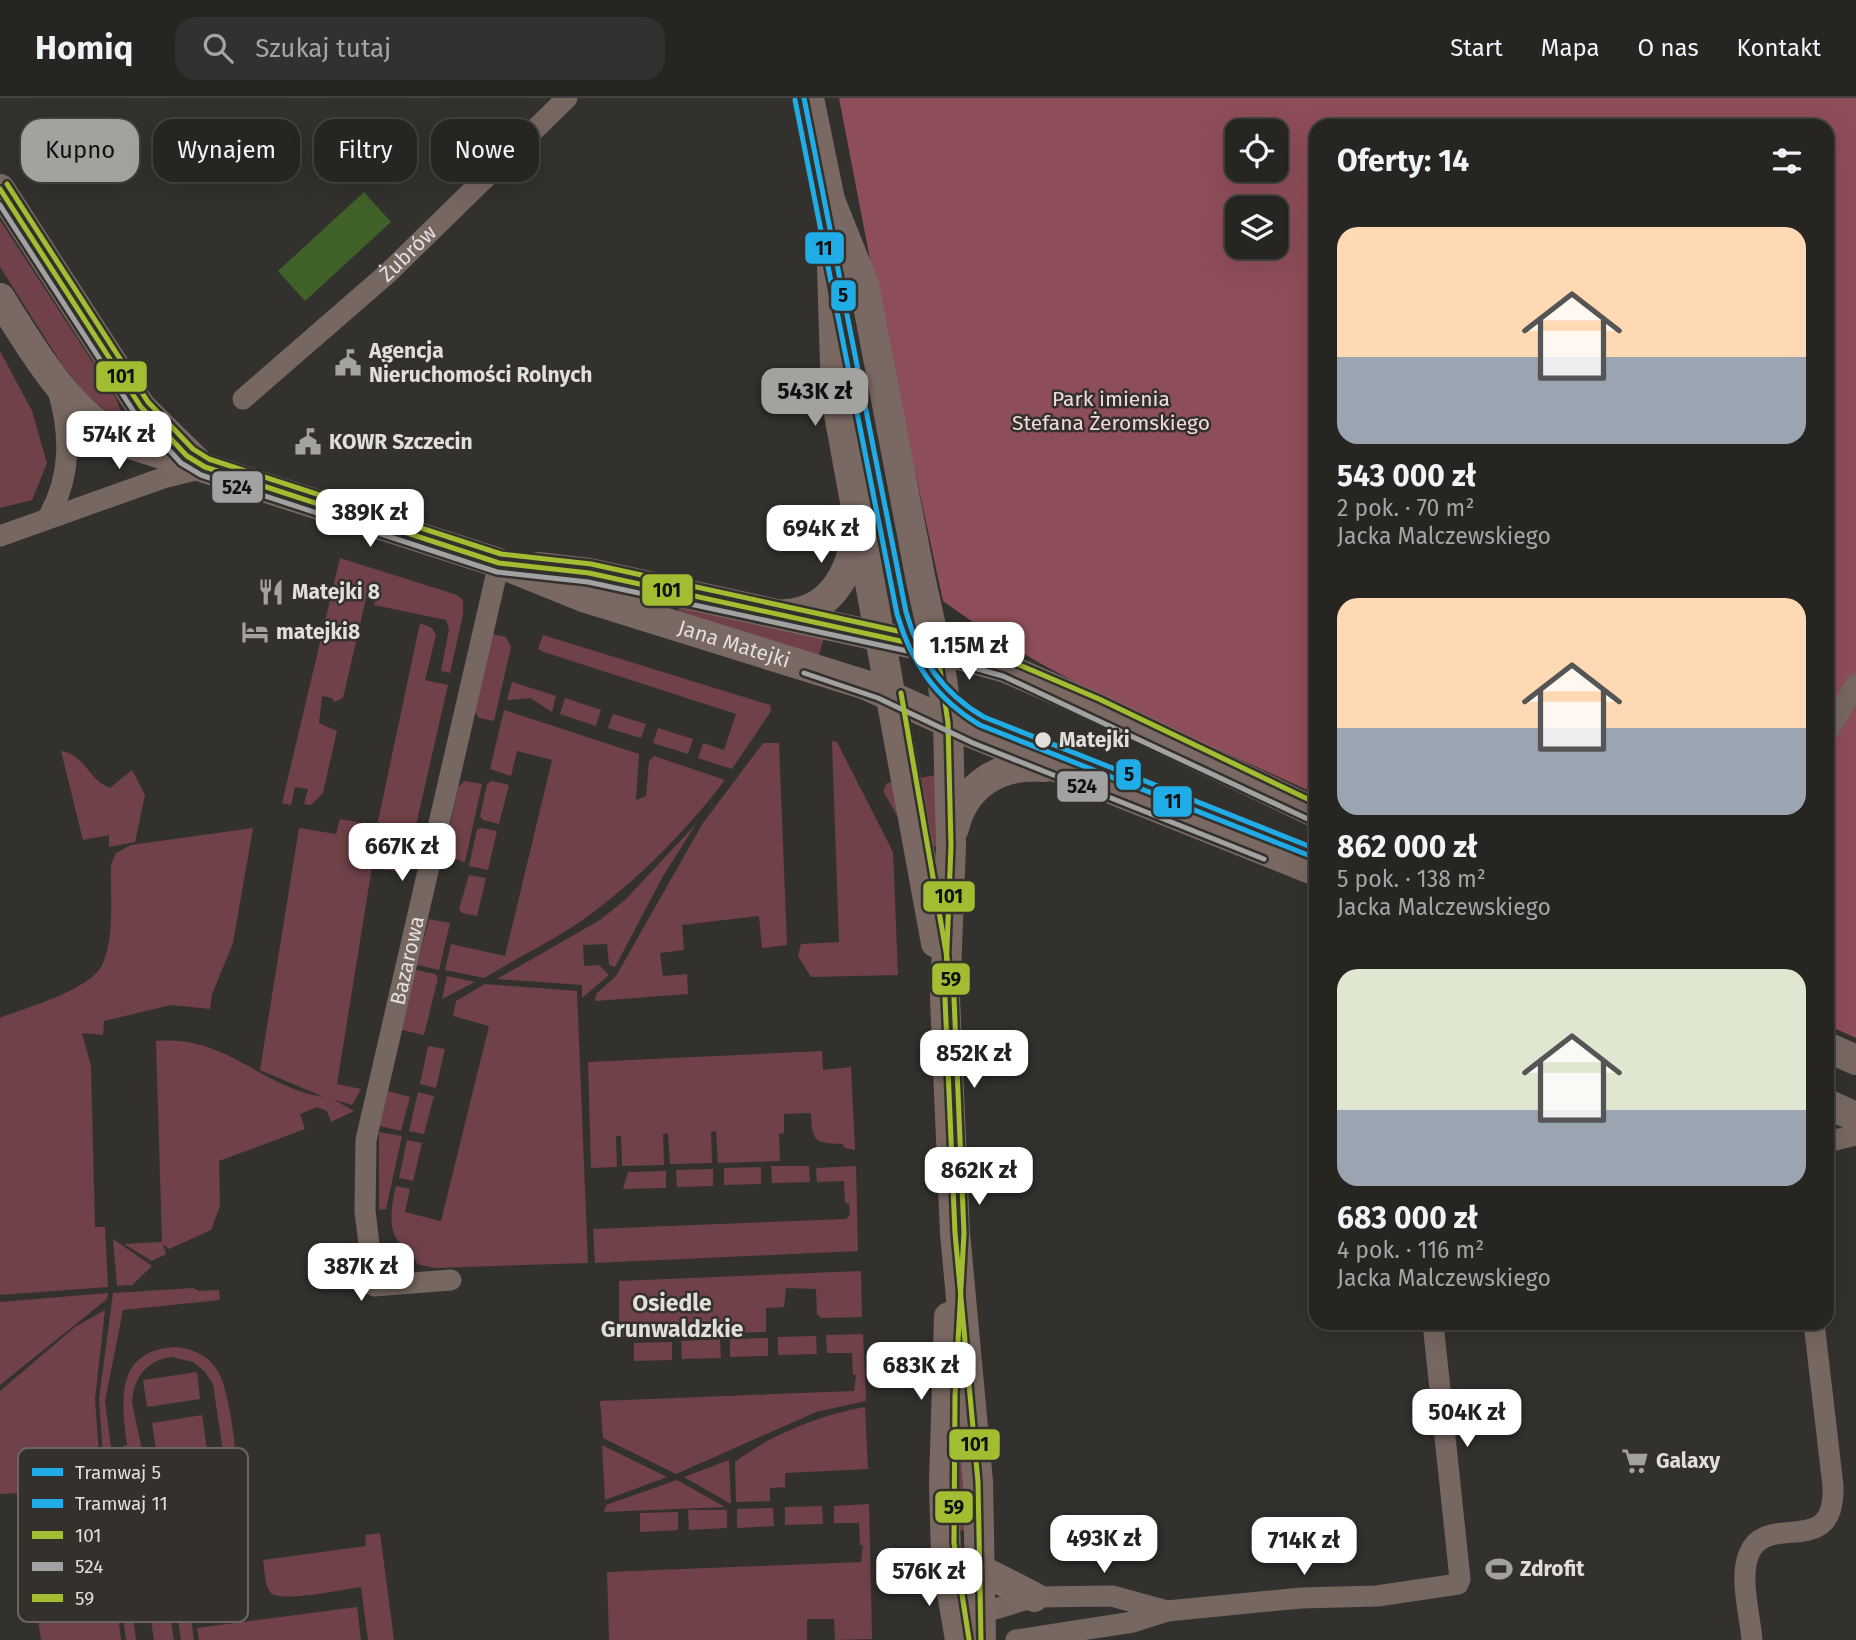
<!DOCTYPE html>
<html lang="pl">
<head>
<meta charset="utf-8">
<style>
	:root { --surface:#262522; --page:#32312f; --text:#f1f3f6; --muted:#a4a5a5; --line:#424240; --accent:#a4a29f }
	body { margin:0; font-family:"Fira Sans",sans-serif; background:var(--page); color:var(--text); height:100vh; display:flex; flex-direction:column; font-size:26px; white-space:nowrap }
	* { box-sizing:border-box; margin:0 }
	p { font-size:23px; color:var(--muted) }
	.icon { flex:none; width:38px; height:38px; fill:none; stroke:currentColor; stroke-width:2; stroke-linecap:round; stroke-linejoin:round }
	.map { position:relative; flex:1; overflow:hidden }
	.drawer { position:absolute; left:1309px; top:21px; width:525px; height:1211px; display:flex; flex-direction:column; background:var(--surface); border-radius:21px; box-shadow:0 7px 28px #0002,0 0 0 2px var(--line) }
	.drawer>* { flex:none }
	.banner { position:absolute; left:21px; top:21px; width:665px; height:63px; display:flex; gap:14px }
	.controls { position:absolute; left:1225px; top:21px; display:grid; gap:14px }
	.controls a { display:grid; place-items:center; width:63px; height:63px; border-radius:14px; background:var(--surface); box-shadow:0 7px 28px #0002,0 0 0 2px var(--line); font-size:35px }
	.price { position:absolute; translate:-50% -60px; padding:0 16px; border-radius:14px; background:#fff; color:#222; font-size:23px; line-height:46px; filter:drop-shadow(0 2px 4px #0008) }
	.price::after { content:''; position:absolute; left:50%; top:42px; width:21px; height:16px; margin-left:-10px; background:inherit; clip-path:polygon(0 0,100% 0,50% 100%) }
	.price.active { background:var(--accent); color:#111 }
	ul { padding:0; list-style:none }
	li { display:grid; align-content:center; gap:14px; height:371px; padding:0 28px }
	li span { display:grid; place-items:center; height:217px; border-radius:21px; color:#555 }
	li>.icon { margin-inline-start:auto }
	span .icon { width:126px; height:126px; fill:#fffc; stroke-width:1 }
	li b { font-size:30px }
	h2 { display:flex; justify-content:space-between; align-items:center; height:84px; padding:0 28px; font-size:30px }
	.tag { padding:0 24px; border-radius:21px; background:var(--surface); box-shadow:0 7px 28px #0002,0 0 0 2px var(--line); font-size:24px; line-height:63px }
	.tag.active { background:var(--accent); color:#111 }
	header { display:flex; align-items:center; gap:42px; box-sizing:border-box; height:98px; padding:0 35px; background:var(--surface); border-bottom:2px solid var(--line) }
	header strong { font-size:33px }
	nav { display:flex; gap:38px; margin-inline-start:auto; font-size:24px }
	.search { width:490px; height:63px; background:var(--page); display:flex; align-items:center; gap:18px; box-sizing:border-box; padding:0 24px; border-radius:21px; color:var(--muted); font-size:26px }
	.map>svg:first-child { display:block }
</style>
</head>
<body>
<header>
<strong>Homiq</strong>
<div class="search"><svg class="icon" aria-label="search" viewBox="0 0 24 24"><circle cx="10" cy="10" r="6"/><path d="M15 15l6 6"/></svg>Szukaj tutaj</div>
<nav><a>Start</a><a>Mapa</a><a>O nas</a><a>Kontakt</a></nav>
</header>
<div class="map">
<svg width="1856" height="1542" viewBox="0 0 1856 1542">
	<rect width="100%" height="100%" fill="#33312e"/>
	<g fill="#704149" fill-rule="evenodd">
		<path d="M0,122l116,178 8,23 -4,1 -35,-29 -22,-27 -63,-99z"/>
		<path d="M0,253l32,60 15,52 -15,37 -32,8z"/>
		<path d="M340,460l117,37 6,5v14l-13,59 -9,-2 8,-42 -3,-9 -72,-15 2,-9 -9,-2 -24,104 -9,4 -2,-4 -10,-2 -3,27 18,8 -14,62 -12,12 -7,-1 4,-15 -13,-2 -4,18 -9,-2z"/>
		<path d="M682,508l142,32 -6,20 -138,-45 -2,-4z"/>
		<path d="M420,525l12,5 4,7 -11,45 23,5 -43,188 -33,-6 -35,217 24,5 -9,16 -19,-6 21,12 -23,11 -4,-11 -10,-4 -17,7 5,15 -86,32 1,45 -9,24 -42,19 -6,-5 3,10 -14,7 -28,-17 38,-2 -6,-201c73,-6 104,47 168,56l-64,-27 39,-242 37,6 4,-15 37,7z"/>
		<path d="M492,536l14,3 5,10 -17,74 -15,-3 -4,-6z"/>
		<path d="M543,537l227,70 1,6 -39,58 -34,-11 5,-15 21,7 12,-36 -192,-62 -6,-3z"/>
		<path d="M512,584l44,14 -4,16 -22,-14 -23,2z"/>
		<path d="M565,600l36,12 -5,16 -36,-12z"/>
		<path d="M504,612l135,44 -3,46 10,-4 3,-35 5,-5 71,24c-39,52 -101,114 -156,149 -27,17 -57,32 -85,49l-39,-8 6,-26 54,12 47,-196 -35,-9 -6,25 -21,-7z"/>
		<path d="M613,616l33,10 -5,14 -33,-10z"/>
		<path d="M658,630l35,11 -5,15 -35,-11z"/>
		<path d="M832,643l5,1 56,110 5,123 -87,2 -13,-21 3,-12 38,-2z"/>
		<path d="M763,645h16l8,202 -25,3 -3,-32 -77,9 2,25 -24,3 3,23 24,-2 1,20 -93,7 1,-7 20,-18 87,-153z"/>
		<path d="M61,653c25,4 27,29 49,37l22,-18 13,25 -10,47 -26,5v-12l-26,5z"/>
		<path d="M935,677l2,71 -2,1 -3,-3 -12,-66z"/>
		<path d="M465,683l17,3 -17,78 -21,-6 14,-69z"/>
		<path d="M492,683l17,4 -10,39 -16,-4 -3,-4 7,-32z"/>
		<path d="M895,684l9,46 -21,-37 4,-8z"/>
		<path d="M696,726l-34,54 -47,89 -6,-2 -2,-21 -24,1 1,21 15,-1 10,10 -27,23v-13l-85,-6 103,-59 26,-21z"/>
		<path d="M253,730l-20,115 -21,51 -2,15 -39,-4 -67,16 -1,14 -21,-2 9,33 4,161h10l3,60 -108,8v-277c27,-11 92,-28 103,-55 12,-28 7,-68 8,-98l5,-12 15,-8z"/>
		<path d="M482,730l15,3 -9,39 -19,-4 8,-37z"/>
		<path d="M469,777l17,3 -9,38 -15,-3 -3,-4z"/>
		<path d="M429,821l21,4 -11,47 -22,-5z"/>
		<path d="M416,872l19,4 3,4 -14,57 -22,-5z"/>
		<path d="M447,878l28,6 -33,17z"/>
		<path d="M485,886l92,7 11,272 -154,5 -17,-4c-3,-11 -11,-14 -18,-22 -12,-13 -7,-40 -3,-56l14,3 -5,23 36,9 48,-195 -36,-10 3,-15z"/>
		<path d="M428,948l17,3 -9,39 -16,-4z"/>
		<path d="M822,953l1,19 28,-3 4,83 -10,-2 -3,-4c-28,-1 -30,-3 -31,-31l-27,1v19l-5,1 1,27 -62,2 -2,-32 -5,1 1,31 -42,1 -2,-31 -5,1 1,31 -42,1 -1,-30h-5l1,31 -26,1 -3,-106z"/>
		<path d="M388,993l22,6 -9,34 -21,-5z"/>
		<path d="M418,994l16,4 -10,38 -15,-3z"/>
		<path d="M379,1034l23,4 -16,73 -7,1z"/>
		<path d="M407,1042l15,3 -9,38 -14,-3z"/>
		<path d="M771,1068h38l1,16 -38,1z"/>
		<path d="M856,1068l2,85 -263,12 -2,-34 253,-10 4,-4 -1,-12h-4l-1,-22 -27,1 -1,-14z"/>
		<path d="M761,1069v17l-37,1v-17z"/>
		<path d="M713,1071v17l-36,1 -1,-17z"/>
		<path d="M666,1073v17l-43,1 5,-17z"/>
		<path d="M113,1141l39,27 -20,19 -15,1z"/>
		<path d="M861,1173l1,46 -41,1 -4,-4 -1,-25 -30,-1 -2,19 -18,1v24l-147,5v-56z"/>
		<path d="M193,1190l6,3 20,-1 1,10 -97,10 -18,91 31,239h-10l-22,-171 -5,-70 14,-106z"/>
		<path d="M108,1195l-1,6 -107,86v-83z"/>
		<path d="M105,1212l-10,89 5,70 21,171h-80l-21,-147 -20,1v-103l75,-64z"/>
		<path d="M863,1236l3,67 -50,11 -140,62 -73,-36 -3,-37 254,-10 2,-16h-3l-1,-22h-25l-1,-18z"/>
		<path d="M816,1238l1,18 -39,1v-18z"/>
		<path d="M768,1240v18l-38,1v-18z"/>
		<path d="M720,1241l1,19 -39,1 -1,-18z"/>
		<path d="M672,1244v18l-38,1v-18z"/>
		<path d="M176,1249c17,2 32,8 41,23 11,15 21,82 18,101 -2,13 -9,25 -19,32 -24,19 -39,4 -62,9l20,128h-20l-31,-194 4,-1c-6,-45 -12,-95 49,-98zM171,1259l22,5 12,10 8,12 12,81 -4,15 -10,14 -19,9 -15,1 -15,-6 -12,-11 -18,-84c1,-25 14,-42 39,-46z"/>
		<path d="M197,1274l3,27 -53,8 -4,-27z"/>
		<path d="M957,1276l10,156 -10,1z"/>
		<path d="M865,1309l3,62 -83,4v14l-15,1v13l-34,1 -1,-40c36,-28 86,-47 130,-55z"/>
		<path d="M202,1317l9,62 -50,8 -9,-62z"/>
		<path d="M602,1347l65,32 -62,23z"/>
		<path d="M729,1362l2,44 -47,-27z"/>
		<path d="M677,1382l48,27 -121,5 2,-7z"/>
		<path d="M869,1406l3,135 -37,1 -1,-21h-27v21h-198l-2,-68 254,-10 2,-17h-3l-1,-22h-25v-17z"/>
		<path d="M822,1408l1,18 -38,1v-18z"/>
		<path d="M773,1410l1,18 -37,2v-19z"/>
		<path d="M688,1412h39v18l-38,2z"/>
		<path d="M678,1414v18l-38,2v-19z"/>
		<path d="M179,1435l2,14 13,93h-13l-15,-100 4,-5z"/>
		<path d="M380,1435l14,107h-26l-7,-53c-17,2 -79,16 -90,6 -7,-7 -6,-24 -8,-33l103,-14 -1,-11z"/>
		<path d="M357,1509l4,33h-162l-2,-12z"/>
	</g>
	<path fill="#8e4e59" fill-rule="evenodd" d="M839,0h1017v940l-29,-13v-899h-511v668c-126,-59 -261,-110 -373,-193l-70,-326zM1237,33h39v39h-39zM1237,110h39v39h-39z"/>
	<path fill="#406229" d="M364,94l27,30 -86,79 -27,-30z"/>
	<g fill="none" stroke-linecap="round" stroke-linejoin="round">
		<g stroke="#776761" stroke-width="21">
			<path id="s1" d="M243,301l145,-126 179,-175"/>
			<path d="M47,421c25,-42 24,-86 10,-132"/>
			<path d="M0,438l163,-58 40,-10"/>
			<path d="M1827,635l29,-49"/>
			<path d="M1827,1044l29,-7"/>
			<path id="s2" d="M451,1182l-77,6 -9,-75 1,-71 133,-577"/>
			<path d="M969,1519l65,-20 78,-1 55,15 134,-13 76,-2 81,-12 2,-5 -27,-256"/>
			<path d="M1016,1542l117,-18 34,-11"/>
			<path d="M1752,1542c-2,-25 -13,-63 -3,-86 17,-44 87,7 84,-68l-19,-163"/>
		</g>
		<g stroke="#7a6963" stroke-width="30">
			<path d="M809,0l21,102 6,198 100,545"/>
			<path d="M0,91l141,218 55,54"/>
			<path d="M830,102l34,85 57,296 20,91 7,51 3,123 -6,152 10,235 23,249 3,158"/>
			<path id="s3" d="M0,200c35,55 67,114 127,145l372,120 87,35 280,87 110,50 340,136"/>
			<path d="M538,469l51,6 348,76 69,19 89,39 221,106"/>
			<path d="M786,516c46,-3 65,-42 71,-84"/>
			<path d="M954,730c11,-44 46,-65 91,-61"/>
			<path d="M1827,949l29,13"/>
			<path d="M1827,1006l29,13"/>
			<path d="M949,1219l-5,167 2,73 14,83"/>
			<path d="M979,1471l55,28"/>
		</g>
		<g stroke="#34312d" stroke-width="10">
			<g id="bus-1">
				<path d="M0,91l141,218 46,49 18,11 294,96 90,10 348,76"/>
				<path d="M937,551l11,74 3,123 -6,152 10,235 23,249 3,158"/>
			</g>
		</g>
		<g stroke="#34312d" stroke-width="10">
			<g id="bus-2">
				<path d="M0,107l134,207 47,51 20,12 296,97 91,10 347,75 68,19 309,145"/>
				<path d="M804,575l74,25 95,45 291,116"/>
			</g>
		</g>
		<g stroke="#34312d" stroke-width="10">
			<g id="bus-3">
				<path d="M7,86l141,218 45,47 16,10 292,95 90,10 348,76 69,20 91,39 217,104"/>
				<path d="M901,595l53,305 10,235 -9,163 -1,147 15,96"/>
			</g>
		</g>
		<use href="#bus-1" stroke="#a2bd31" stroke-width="5"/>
		<use href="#bus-2" stroke="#a2a2a2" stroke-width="5"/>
		<use href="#bus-3" stroke="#a2bd31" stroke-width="5"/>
		<g stroke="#34312d" stroke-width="10">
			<path id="tram-1" d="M804,0l102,514c13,46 36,81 78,105l332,132"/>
		</g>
		<g stroke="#34312d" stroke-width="10">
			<path id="tram-2" d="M795,2l102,514c14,48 39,85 83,111l333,132"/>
		</g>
		<use href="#tram-1" stroke="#20ace6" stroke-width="5"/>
		<use href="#tram-2" stroke="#20ace6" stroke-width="5"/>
	</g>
	<defs>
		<g id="civic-bare" transform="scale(2.1)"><path d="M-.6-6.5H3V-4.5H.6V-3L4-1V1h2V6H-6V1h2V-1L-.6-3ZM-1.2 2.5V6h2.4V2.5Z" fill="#a4a29f" stroke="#34312d" stroke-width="2.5" paint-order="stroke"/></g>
		<g id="restaurant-bare" transform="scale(2.1)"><path d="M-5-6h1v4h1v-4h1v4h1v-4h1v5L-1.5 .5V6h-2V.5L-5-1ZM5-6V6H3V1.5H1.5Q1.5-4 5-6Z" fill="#a4a29f" stroke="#34312d" stroke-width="2.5" paint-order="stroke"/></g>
		<g id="hotel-bare" transform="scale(2.1)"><path d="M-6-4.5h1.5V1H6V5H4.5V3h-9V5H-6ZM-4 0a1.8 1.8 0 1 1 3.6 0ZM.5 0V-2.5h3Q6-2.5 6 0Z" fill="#a4a29f" stroke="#34312d" stroke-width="2.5" paint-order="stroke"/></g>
		<g id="supermarket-bare" transform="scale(2.1)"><path d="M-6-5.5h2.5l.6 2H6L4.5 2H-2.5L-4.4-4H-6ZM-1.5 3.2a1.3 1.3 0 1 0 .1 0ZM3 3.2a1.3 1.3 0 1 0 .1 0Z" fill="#a4a29f" stroke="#34312d" stroke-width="2.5" paint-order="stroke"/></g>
		<g id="stadium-bare" transform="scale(2.1)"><path d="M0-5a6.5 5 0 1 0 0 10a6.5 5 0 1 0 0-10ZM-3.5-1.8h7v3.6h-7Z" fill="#a4a29f" stroke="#34312d" stroke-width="2.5" paint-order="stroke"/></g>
	</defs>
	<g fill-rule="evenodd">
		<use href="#civic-bare" x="348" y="265"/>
		<use href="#civic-bare" x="308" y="344"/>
		<use href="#restaurant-bare" x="271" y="494"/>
		<use href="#hotel-bare" x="255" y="534"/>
		<use href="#supermarket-bare" x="1635" y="1363"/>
		<use href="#stadium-bare" x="1499" y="1471"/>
	</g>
	<circle fill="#e1dfdc" stroke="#34312d" stroke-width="2.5" cx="1043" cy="642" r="9"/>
	<g text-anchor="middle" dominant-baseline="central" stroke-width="5" stroke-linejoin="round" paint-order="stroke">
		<g font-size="21" fill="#e1dfdc" stroke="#34312d">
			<text stroke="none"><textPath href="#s1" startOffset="220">Żubrów</textPath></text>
			<text stroke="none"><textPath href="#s3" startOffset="835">Jana Matejki</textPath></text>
			<text stroke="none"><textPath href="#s2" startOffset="408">Bazarowa</textPath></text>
		</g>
		<g font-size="21" font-weight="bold" fill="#e1dfdc" stroke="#34312d" text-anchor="start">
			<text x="369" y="253">Agencja<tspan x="369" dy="24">Nieruchomości Rolnych</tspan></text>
			<text x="329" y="344">KOWR Szczecin</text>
			<text x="292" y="494">Matejki 8</text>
			<text x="276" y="534">matejki8</text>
			<text x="1656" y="1363">Galaxy</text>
			<text x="1520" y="1471">Zdrofit</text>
		</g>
		<g font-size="21" fill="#f2dadd" stroke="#34312d">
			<text x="1111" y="301">Park imienia<tspan x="1111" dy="24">Stefana Żeromskiego</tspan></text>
		</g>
		<g font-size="21" font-weight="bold" fill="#e1dfdc" stroke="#34312d" text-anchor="start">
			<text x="1059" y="642">Matejki</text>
		</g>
		<g font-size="23" font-weight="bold" fill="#e1dfdc" stroke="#34312d">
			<text x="672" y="1205">Osiedle<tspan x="672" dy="26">Grunwaldzkie</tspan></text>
		</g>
	</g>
	<rect x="18" y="1350" width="230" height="174" rx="10" fill="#34312d" stroke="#686562" stroke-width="2"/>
	<rect x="32" y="1370" width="31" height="8" fill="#20ace6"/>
	<rect x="32" y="1401" width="31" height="9" fill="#20ace6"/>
	<rect x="32" y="1433" width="31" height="8" fill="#a2bd31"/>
	<rect x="32" y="1464" width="31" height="9" fill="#a2a2a2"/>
	<rect x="32" y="1496" width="31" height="8" fill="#a2bd31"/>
	<g font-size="19" fill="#e1dfdc">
		<text x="75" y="1381">Tramwaj 5</text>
		<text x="75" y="1412">Tramwaj 11</text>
		<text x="75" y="1444">101</text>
		<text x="75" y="1475">524</text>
		<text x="75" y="1507">59</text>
	</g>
	<g stroke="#34312d" stroke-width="2.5">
		<rect x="804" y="133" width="41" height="34" rx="7" fill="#20ace6"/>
		<rect x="830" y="181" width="27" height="33" rx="7" fill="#20ace6"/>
		<rect x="95" y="262" width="53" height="33" rx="7" fill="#a2bd31"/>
		<rect x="211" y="372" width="53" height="34" rx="7" fill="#a2a2a2"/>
		<rect x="641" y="475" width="53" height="34" rx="7" fill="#a2bd31"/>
		<rect x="1115" y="660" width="27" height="33" rx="7" fill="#20ace6"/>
		<rect x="1056" y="672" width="53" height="33" rx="7" fill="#a2a2a2"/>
		<rect x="1152" y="687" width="41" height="33" rx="7" fill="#20ace6"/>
		<rect x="922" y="782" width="54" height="33" rx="7" fill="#a2bd31"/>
		<rect x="931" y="864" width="40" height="34" rx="7" fill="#a2bd31"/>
		<rect x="948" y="1330" width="53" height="33" rx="7" fill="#a2bd31"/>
		<rect x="934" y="1392" width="40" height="34" rx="7" fill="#a2bd31"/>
	</g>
	<g font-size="19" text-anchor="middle" font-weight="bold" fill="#111">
		<text x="824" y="157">11</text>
		<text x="843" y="204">5</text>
		<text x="121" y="285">101</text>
		<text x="237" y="396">524</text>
		<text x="667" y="499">101</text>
		<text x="1129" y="683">5</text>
		<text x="1082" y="695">524</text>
		<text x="1173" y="710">11</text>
		<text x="949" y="805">101</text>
		<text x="951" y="888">59</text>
		<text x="975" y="1353">101</text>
		<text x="954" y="1416">59</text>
	</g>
</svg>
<div class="controls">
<a><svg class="icon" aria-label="locate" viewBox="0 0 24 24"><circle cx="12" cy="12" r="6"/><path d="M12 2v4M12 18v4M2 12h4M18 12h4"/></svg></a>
<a><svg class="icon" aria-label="layers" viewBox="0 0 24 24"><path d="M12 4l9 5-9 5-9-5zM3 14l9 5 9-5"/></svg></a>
</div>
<b class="price active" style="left:815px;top:330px">543K zł</b>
<b class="price" style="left:119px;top:373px">574K zł</b>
<b class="price" style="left:370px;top:451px">389K zł</b>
<b class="price" style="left:821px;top:467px">694K zł</b>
<b class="price" style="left:969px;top:584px">1.15M zł</b>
<b class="price" style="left:402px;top:785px">667K zł</b>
<b class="price" style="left:974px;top:992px">852K zł</b>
<b class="price" style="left:979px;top:1109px">862K zł</b>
<b class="price" style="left:361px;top:1205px">387K zł</b>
<b class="price" style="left:921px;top:1304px">683K zł</b>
<b class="price" style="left:1467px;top:1351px">504K zł</b>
<b class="price" style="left:1104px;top:1477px">493K zł</b>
<b class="price" style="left:1304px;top:1479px">714K zł</b>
<b class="price" style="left:929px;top:1510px">576K zł</b>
<div class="banner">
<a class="tag active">Kupno</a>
<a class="tag">Wynajem</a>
<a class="tag">Filtry</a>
<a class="tag">Nowe</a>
</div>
<section class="drawer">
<h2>Oferty: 14<svg class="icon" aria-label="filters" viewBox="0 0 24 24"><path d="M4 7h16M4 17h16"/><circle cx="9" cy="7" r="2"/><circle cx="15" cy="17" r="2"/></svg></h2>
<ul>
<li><span style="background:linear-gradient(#ffd9b3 60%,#9aa5b1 0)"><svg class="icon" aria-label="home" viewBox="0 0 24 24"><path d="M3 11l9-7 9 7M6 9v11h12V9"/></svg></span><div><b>543 000 zł</b><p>2 pok. · 70 m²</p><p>Jacka Malczewskiego</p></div></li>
<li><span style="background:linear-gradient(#ffd9b3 60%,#9aa5b1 0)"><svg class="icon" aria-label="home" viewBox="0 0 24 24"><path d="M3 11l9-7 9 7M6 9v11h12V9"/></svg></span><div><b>862 000 zł</b><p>5 pok. · 138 m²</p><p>Jacka Malczewskiego</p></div></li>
<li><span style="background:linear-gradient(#dfe7d0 65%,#9aa5b1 0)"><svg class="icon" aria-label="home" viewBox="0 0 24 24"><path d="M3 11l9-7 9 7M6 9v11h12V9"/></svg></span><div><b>683 000 zł</b><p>4 pok. · 116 m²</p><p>Jacka Malczewskiego</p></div></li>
</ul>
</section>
</div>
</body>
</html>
